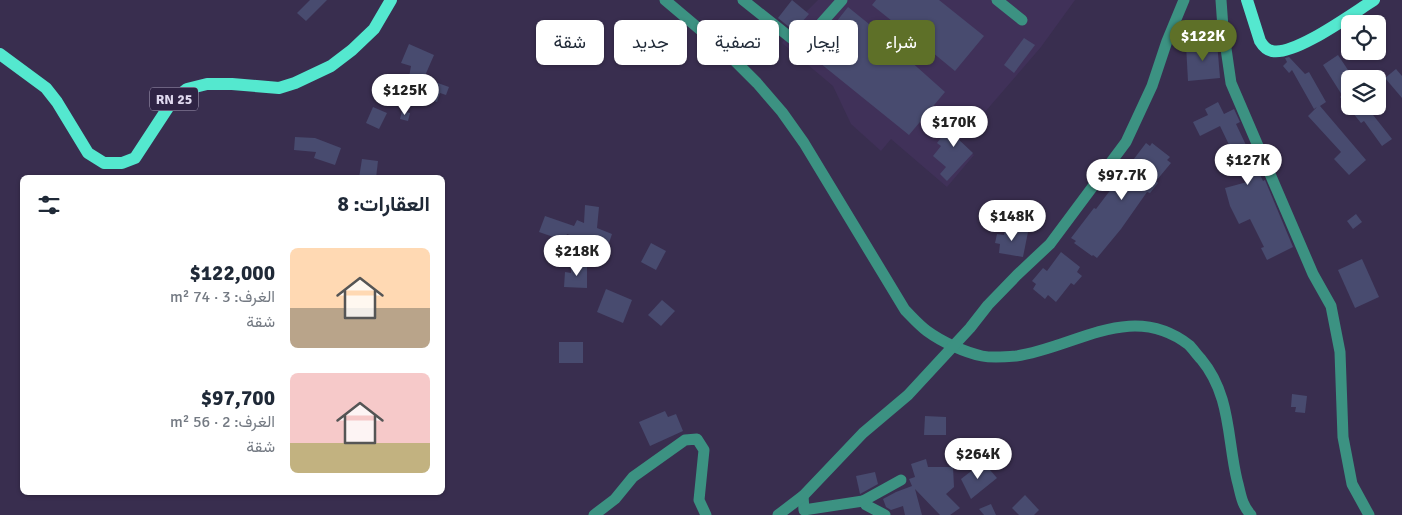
<!DOCTYPE html>
<html lang="ar">
<head>
<meta charset="utf-8">
<style>
	:root { --surface:#fff; --page:#f6f6f7; --text:#1f2937; --muted:#747a83; --accent:#5e7028 }
	body { margin:0; font-family:Signika,Vazirmatn,sans-serif; background:var(--page); color:var(--text); direction:rtl; height:100vh; display:flex; flex-direction:column; font-size:19px; white-space:nowrap }
	* { box-sizing:border-box; margin:0 }
	p { font-size:16px; color:var(--muted) }
	.icon { flex:none; width:28px; height:28px; fill:none; stroke:currentColor; stroke-width:2; stroke-linecap:round; stroke-linejoin:round }
	.map { position:relative; flex:1; overflow:hidden; direction:ltr }
	.drawer { position:absolute; left:20px; top:175px; width:425px; height:320px; display:flex; flex-direction:column; background:var(--surface); border-radius:8px; box-shadow:0 1px 4px #0004; direction:rtl }
	.drawer>* { flex:none }
	.hud { position:absolute; left:460px; top:20px; width:475px; height:45px; direction:rtl; display:flex; gap:10px }
	.buttons { position:absolute; left:1341px; top:15px; display:grid; gap:10px }
	.buttons a { display:grid; place-items:center; width:45px; height:45px; border-radius:8px; background:var(--surface); box-shadow:0 1px 4px #0004; font-size:25px }
	.price { position:absolute; translate:-50% -42px; padding:0 11px; border-radius:18px; background:#fff; color:#222; font-size:16px; line-height:32px; filter:drop-shadow(0 1px 2px #0008) }
	.price::after { content:''; position:absolute; left:50%; top:30px; width:15px; height:11px; margin-left:-8px; background:inherit; clip-path:polygon(0 0,100% 0,50% 100%) }
	.price.current { background:var(--accent); color:#fff }
	ul { padding:0; list-style:none }
	li { display:flex; align-items:center; gap:15px; height:125px; padding:0 15px }
	li span { display:grid; place-items:center; flex:none; width:140px; height:100px; border-radius:8px; color:#555 }
	li>.icon { margin-inline-start:auto }
	span .icon { width:60px; height:60px; fill:#fffc; stroke-width:1 }
	li b { font-size:21px }
	h2 { display:flex; justify-content:space-between; align-items:center; height:60px; padding:0 15px; font-size:21px }
	.chip { padding:0 18px; border-radius:8px; background:var(--surface); box-shadow:0 1px 4px #0004; font-size:18px; line-height:45px }
	.chip.current { background:var(--accent); color:#fff }
	.map>svg:first-child { display:block }
</style>
</head>
<body>
<div class="map">
<svg width="1402" height="515" viewBox="0 0 1402 515">
	<rect width="100%" height="100%" fill="#392e4f"/>
	<path fill="#403159" d="M818,0h257l-34,47 -82,95 15,13 -27,32 -56,-48 -10,12 -30,-27 -18,-38 -51,-43 22,-29z"/>
	<g fill="#484b6f">
		<path d="M310,0h17l-21,21 -9,-8z"/>
		<path d="M792,0l17,14 -15,17 -16,-13z"/>
		<path d="M876,0h63l45,36 -29,35 -34,-28 -13,16 37,33 -36,43 -99,-80 38,-48 53,43 11,-13 -40,-32z"/>
		<path d="M1024,38l11,7 -21,28 -10,-8z"/>
		<path d="M1217,42l3,36 -32,3 -2,-36z"/>
		<path d="M409,44l25,11 -10,23 25,9 -3,8 -6,-2 -3,9 -15,-5 1,-2 -16,-7 4,-22 -10,-3z"/>
		<path d="M1338,55l16,24h-4v27h16l26,33 -10,7 -18,-25 -3,2 -21,-26 2,-2 -19,-30z"/>
		<path d="M1289,57l16,17 4,-2 17,30 -6,4 46,54 -17,15 -15,-16 7,-7 -33,-36 9,-9 -3,2 -22,-39 -3,3 -6,-7 4,-4 -2,-4z"/>
		<path d="M1396,69l6,7v22l-17,-20z"/>
		<path d="M1218,102l6,12 10,-5 6,13 -4,2 27,57 2,-1 28,67 -26,13 -6,-12 3,-1 -14,-28 -11,5 -9,-18 -5,-18 22,-6 -27,-56 -20,10 -7,-14 15,-7 -3,-6z"/>
		<path d="M373,107l14,6 -8,16 -13,-6z"/>
		<path d="M971,108l6,5 -20,25 16,15 -26,28 -7,-7 6,-7 -13,-11 8,-10 -4,-3 9,-12 4,3z"/>
		<path d="M402,111l8,2 -2,8 -8,-2z"/>
		<path d="M295,137l20,1 26,10 -6,17 -21,-7 2,-6 -22,-2z"/>
		<path d="M1146,143l4,3 2,-3 18,14 -3,3 4,3 -15,18 2,2 -8,10 -3,-1 -26,37 -24,29 -4,-3 -1,1 -18,-13 2,-2 -5,-3 23,-30 2,1z"/>
		<path d="M362,159l16,2 -2,17h-17z"/>
		<path d="M585,205l14,2 -2,21 15,6 -3,9 -6,-2 -3,5 -33,-12 -2,7 -26,-9 6,-16 29,10 3,-6 7,3z"/>
		<path d="M1356,214l6,8 -9,7 -6,-8z"/>
		<path d="M1005,228l23,4 -5,25 -24,-4 1,-9 -5,-1 2,-9 7,1z"/>
		<path d="M651,243l15,8 -10,19 -15,-8z"/>
		<path d="M1061,252l19,15 -3,5 5,4 -8,9 -3,-2 -15,19 -8,-7 -3,4 -12,-10 3,-5 -4,-3 11,-13 4,3z"/>
		<path d="M1362,259l17,38 -24,11 -17,-38z"/>
		<path d="M571,264l16,1v23l-23,-1 1,-15 6,1z"/>
		<path d="M606,289l26,11 -9,23 -26,-11z"/>
		<path d="M662,300l13,11 -14,15 -13,-11z"/>
		<rect x="559" y="342" width="24" height="21"/>
		<path d="M1292,394l15,2 -2,17 -10,-1 1,-5h-5z"/>
		<path d="M665,411l3,6 8,-3 7,17 -33,15 -11,-24z"/>
		<path d="M925,416l21,1v18h-22z"/>
		<path d="M926,459l2,8h25l1,20 -8,7 14,14 -10,7h-10l-25,-26 7,26h-17l-2,-9 -12,4 -5,-3 -3,-8 13,-7 16,-6 -3,-7 6,-2 -4,-13z"/>
		<path d="M983,462l14,16 -26,21 -10,-20z"/>
		<path d="M875,472l3,12 -18,10 -4,-18z"/>
		<path d="M1025,495l14,15 -5,5h-15l-7,-7z"/>
		<path d="M991,504l5,11h-12l-5,-6z"/>
	</g>
	<g fill="none" stroke-linecap="round" stroke-linejoin="round">
		<g stroke="#3c9282" stroke-width="11">
			<path d="M665,0l58,49 34,34 25,29 22,31 101,167c7,7 14,15 22,21 15,11 37,21 55,25 10,2 23,1 34,0 59,-8 115,-56 173,-11 4,4 8,10 12,14 30,36 26,79 36,121 4,14 4,24 14,35"/>
			<path d="M743,0l58,46 41,-46"/>
			<path d="M997,0l25,20"/>
			<path d="M1221,0l2,28 8,55 82,191 18,32 9,46 3,85 9,47 17,31"/>
			<path d="M803,496l1,14 59,-9 3,4 19,10"/>
			<path d="M863,501l38,-21"/>
			<path d="M594,515l21,-16 18,-22 52,-37 12,-1 7,11 -5,50 7,15"/>
			<path d="M778,515l25,-19 60,-63 45,-38 62,-67 18,-23 29,-30 33,-31 76,-102 26,-56 15,-45 17,-41"/>
		</g>
		<g stroke="#54e8cf" stroke-width="12">
			<path d="M1247,0l13,41c3,5 6,9 12,10 23,5 81,-38 102,-51"/>
			<path d="M0,54l46,34 11,14 31,51 16,10h18l13,-5 38,-58 14,-11 20,-5h25l47,4 16,-5 36,-17 21,-16 22,-21 17,-29"/>
		</g>
	</g>
	<g text-anchor="middle" dominant-baseline="central" stroke-width="4" stroke-linejoin="round" paint-order="stroke">
		<rect fill="#2f2344" stroke="#aba2bc" stroke-width="1" x="150" y="87.5" width="48" height="23" rx="4"/>
		<g font-size="14" font-weight="bold" fill="#e0d9ef">
			<text x="174" y="99">RN 25</text>
		</g>
	</g>
</svg>
<div class="buttons">
<a><svg class="icon" aria-label="locate" viewBox="0 0 24 24"><circle cx="12" cy="12" r="6"/><path d="M12 2v4M12 18v4M2 12h4M18 12h4"/></svg></a>
<a><svg class="icon" aria-label="layers" viewBox="0 0 24 24"><path d="M12 4l9 5-9 5-9-5zM3 14l9 5 9-5"/></svg></a>
</div>
<b class="price current" style="left:1203px;top:62px">$122K</b>
<b class="price" style="left:405px;top:116px">$125K</b>
<b class="price" style="left:954px;top:148px">$170K</b>
<b class="price" style="left:1248px;top:186px">$127K</b>
<b class="price" style="left:1122px;top:201px">$97.7K</b>
<b class="price" style="left:1012px;top:242px">$148K</b>
<b class="price" style="left:577px;top:277px">$218K</b>
<b class="price" style="left:978px;top:480px">$264K</b>
<div class="hud">
<a class="chip current">شراء</a>
<a class="chip">إيجار</a>
<a class="chip">تصفية</a>
<a class="chip">جديد</a>
<a class="chip">شقة</a>
</div>
<section class="drawer">
<h2>العقارات: 8<svg class="icon" aria-label="filters" viewBox="0 0 24 24"><path d="M4 7h16M4 17h16"/><circle cx="9" cy="7" r="2"/><circle cx="15" cy="17" r="2"/></svg></h2>
<ul>
<li><span style="background:linear-gradient(#ffd9b3 60%,#b9a48a 0)"><svg class="icon" aria-label="home" viewBox="0 0 24 24"><path d="M3 11l9-7 9 7M6 9v11h12V9"/></svg></span><div><b>$122,000</b><p>الغرف: 3 · 74 m²</p><p>شقة</p></div></li>
<li><span style="background:linear-gradient(#f6c9c9 70%,#c2b280 0)"><svg class="icon" aria-label="home" viewBox="0 0 24 24"><path d="M3 11l9-7 9 7M6 9v11h12V9"/></svg></span><div><b>$97,700</b><p>الغرف: 2 · 56 m²</p><p>شقة</p></div></li>
</ul>
</section>
</div>
</body>
</html>
